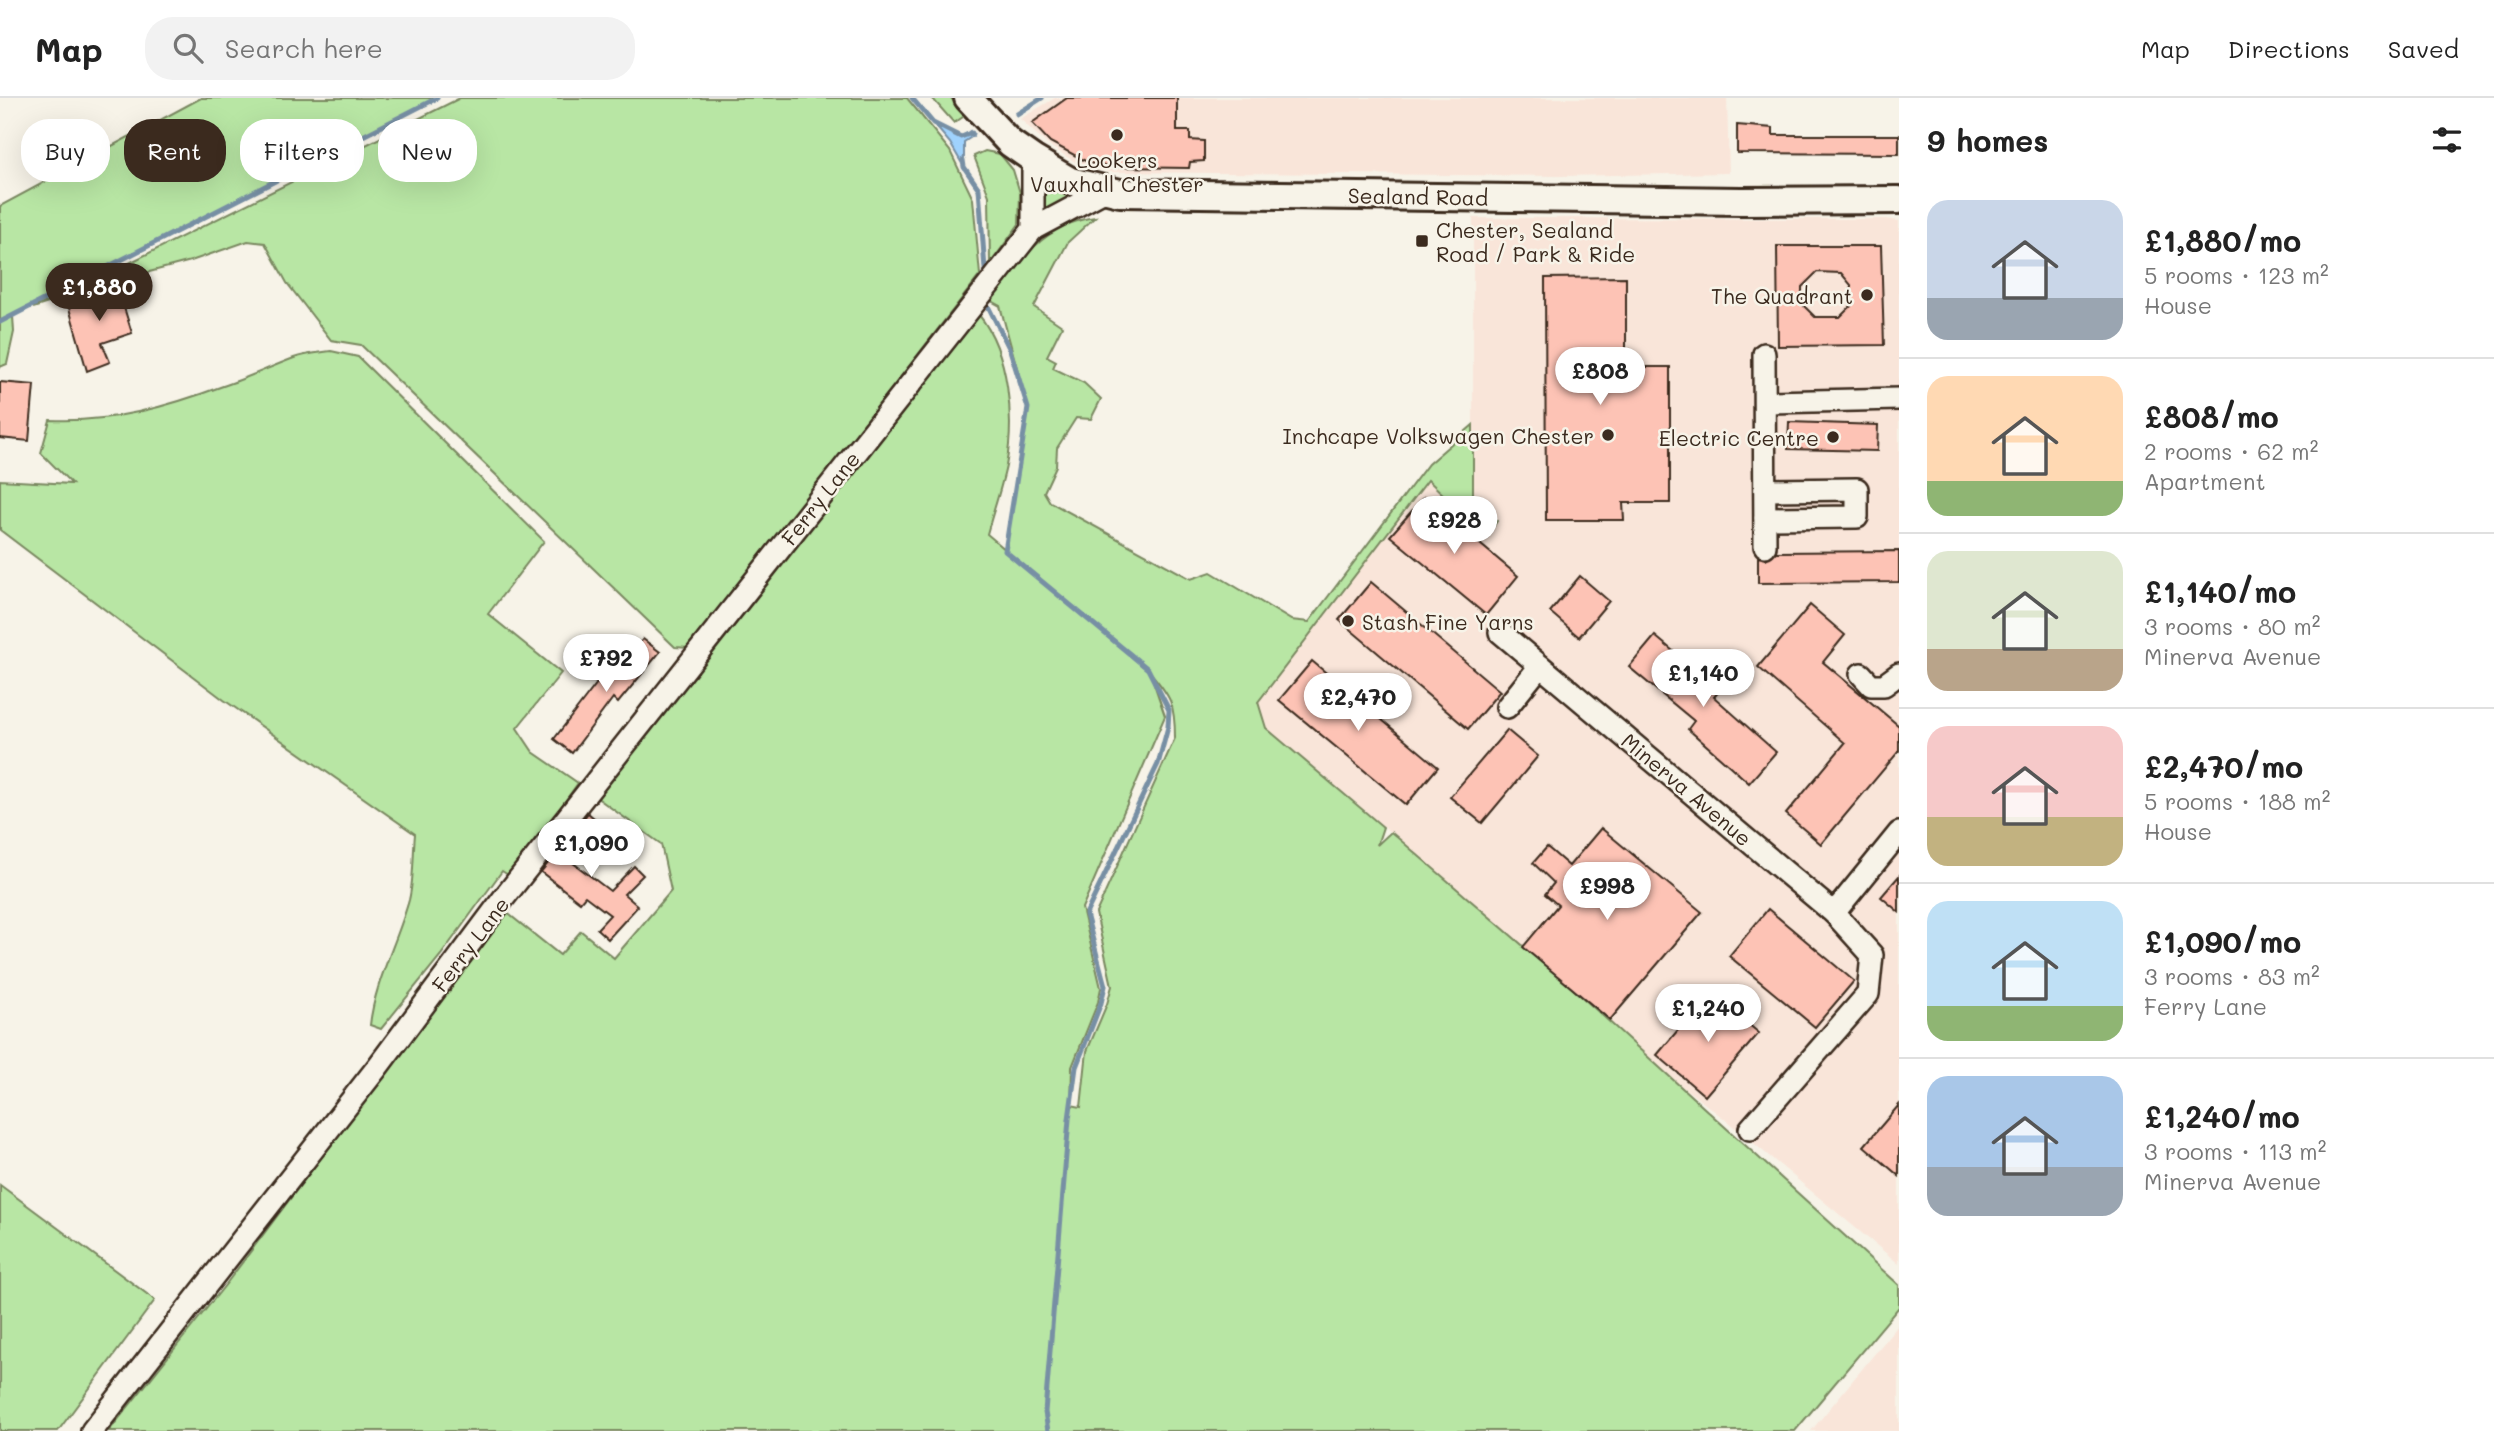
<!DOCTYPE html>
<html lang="en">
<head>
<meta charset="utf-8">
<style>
	:root { --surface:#fff; --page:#f2f2f2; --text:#222; --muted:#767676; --line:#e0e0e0; --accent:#3b2a1e }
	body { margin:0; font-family:Mali,sans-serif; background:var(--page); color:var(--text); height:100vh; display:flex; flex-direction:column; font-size:26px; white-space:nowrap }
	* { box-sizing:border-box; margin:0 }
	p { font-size:23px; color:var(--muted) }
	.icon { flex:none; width:38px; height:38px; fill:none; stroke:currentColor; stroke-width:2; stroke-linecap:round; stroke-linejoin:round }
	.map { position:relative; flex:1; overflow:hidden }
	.side { display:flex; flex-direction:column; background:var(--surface); width:595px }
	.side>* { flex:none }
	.banner { position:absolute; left:21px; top:21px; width:665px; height:63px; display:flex; gap:14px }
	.price { position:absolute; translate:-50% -60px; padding:0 16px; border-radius:24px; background:#fff; color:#222; font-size:23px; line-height:46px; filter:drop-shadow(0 2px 4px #0008) }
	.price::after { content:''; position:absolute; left:50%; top:42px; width:21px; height:16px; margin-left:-10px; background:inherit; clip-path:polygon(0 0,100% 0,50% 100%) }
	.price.current { background:var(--accent); color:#fff }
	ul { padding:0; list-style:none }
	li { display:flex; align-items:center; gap:21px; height:175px; padding:0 28px }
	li+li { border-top:2px solid var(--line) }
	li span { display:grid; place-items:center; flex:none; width:196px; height:140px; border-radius:21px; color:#555 }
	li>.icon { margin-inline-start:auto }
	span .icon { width:84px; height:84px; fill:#fffc; stroke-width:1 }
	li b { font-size:30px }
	h2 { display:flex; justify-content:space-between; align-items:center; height:84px; padding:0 28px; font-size:30px }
	.pill { padding:0 24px; border-radius:28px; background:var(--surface); box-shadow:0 7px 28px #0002; font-size:24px; line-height:63px }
	.pill.current { background:var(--accent); color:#fff }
	header { display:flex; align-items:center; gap:42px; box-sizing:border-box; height:98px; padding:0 35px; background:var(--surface); border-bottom:2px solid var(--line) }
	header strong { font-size:33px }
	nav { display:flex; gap:38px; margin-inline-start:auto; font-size:24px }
	.search { width:490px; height:63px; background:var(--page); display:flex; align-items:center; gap:18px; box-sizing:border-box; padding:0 24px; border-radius:28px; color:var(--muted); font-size:26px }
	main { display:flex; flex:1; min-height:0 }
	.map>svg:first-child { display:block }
</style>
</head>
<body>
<header>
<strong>Map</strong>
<div class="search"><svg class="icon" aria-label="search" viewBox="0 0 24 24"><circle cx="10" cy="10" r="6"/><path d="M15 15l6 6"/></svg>Search here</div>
<nav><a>Map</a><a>Directions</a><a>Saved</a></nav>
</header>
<main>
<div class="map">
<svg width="1899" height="1333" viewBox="0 0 1899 1333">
	<rect width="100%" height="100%" fill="#f7f3e8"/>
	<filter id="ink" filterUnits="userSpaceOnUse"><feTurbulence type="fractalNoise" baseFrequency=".0143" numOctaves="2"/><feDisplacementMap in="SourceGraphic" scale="14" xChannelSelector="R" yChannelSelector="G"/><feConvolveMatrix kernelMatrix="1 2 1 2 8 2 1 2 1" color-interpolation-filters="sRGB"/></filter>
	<g filter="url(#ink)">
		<g fill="#f9e5d9">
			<path d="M1055,0h672l2,75 -170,3 -451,-4 -31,-9 -29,-18 -28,-26z"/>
			<path d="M1473,120l413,1 13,2v1043l-177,-147 -107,-82 -207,-188 -142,-118 -9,-26 172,-224 58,56 9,-14 -23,-21z"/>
			<path d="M1899,1226v107h-88l80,-97z"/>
		</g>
		<g fill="#b8e6a4" stroke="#7a8861" stroke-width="2" fill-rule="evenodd">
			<path d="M201,0h236l-424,218 1,16 -7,32 -7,3v-161z"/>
			<path d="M460,0h447l43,53 23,48 7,76 -291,373 -14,-1 -314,-302 -30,-5 -44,-57 -22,-40 -17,-2 -57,20 -76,20 -82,27 50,-22z"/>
			<path d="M932,0h19l15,17 -12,8z"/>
			<path d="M985,53l15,3 13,16 7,23 -1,31 -29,40 -1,-68 -15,-40z"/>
			<path d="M1046,83l23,10 2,9 -22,11 -9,-4 -1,-23z"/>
			<path d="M1095,119l-27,25 -34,65 28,19 -15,30 9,5 -3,7 31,15 17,16 -10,20 -15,-1 -19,30 -1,18 -12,26 6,10 141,77 20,-7 80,48 18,2 119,-158 45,-39v76l24,20 -10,15 -59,-56 -170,222 8,26 117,99 -6,18 14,-13 180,155 328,298v22l-104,124h-1686l117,-147 280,-372 54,43 21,-24 33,27 57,-67 -10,-47 -65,-47 383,-482c30,37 36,104 27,151 -5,23 -13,46 -19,68l19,16 22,-142 -28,-102 -9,-5c28,-40 53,-77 104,-84zM1150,574c21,25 25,32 25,66l-79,175 16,73 -5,18 -20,47 -6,56 -10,-2 1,-38 26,-65 3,-14 -19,-80 83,-192z"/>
			<path d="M331,253l27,6 186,184 -56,73 73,59 -44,55 16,24 45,31 -67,94 -9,-6 -61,84 -60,74 -11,-4c5,-44 27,-82 39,-125 5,-20 4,-45 6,-66l-191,-134 -224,-170v-50l72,4 -31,-31 9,-33c60,3 117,-13 173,-34 24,-8 47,-19 71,-28 11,-4 24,-5 37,-7z"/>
			<path d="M0,1087l155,115 -97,131h-58z"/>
		</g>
		<path fill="#9fd2fd" stroke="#778fa4" stroke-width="2" d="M933,25l28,14 9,-6 3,5 -9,6v25l-14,-24z"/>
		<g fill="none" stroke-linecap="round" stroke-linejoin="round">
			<g stroke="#778fa4" stroke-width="5">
				<path d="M912,0l21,25 28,14 11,-4"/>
				<path d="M1017,16l25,-16"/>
				<path d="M963,62l1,7 15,22 6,80"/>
				<path d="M988,208l22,44 18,58 -23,143 143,118 21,41 -1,17 -10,37 -72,150 19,72 -4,17 -25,64 -7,52 -24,293 3,19"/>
				<path d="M0,224l437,-224"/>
			</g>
		</g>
		<g fill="#fdc3b5" stroke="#3b2a1e" stroke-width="2" fill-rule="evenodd">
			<path d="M1067,0h110v33h13v9l14,1v20l-14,1 -1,6 -72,-1 -28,-4 -39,-21 -18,-19z"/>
			<path d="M1737,27l36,3v7h126v19l-162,-1z"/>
			<path d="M1777,148h104l3,99 -106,1zM1817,174l24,1 10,12v21l-11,11h-25l-13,-13v-17z"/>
			<path d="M1626,179v90h44v136h-47l1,17h-78l-1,-242z"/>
			<path d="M117,187l15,48 -30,10 8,19 -23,9 -20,-70z"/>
			<path d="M0,284l34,3 -5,56 -29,-3z"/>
			<path d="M1789,324l89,3 -1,26 -89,-2z"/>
			<path d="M1424,399l94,79 -32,39 -96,-79z"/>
			<path d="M1899,453v31l-141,1v-26l8,2 10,-7z"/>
			<path d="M1580,478l29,25 -30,36 -29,-25z"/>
			<path d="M1371,484l129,109 -32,38 -129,-109z"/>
			<path d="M1810,507l35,30 -22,27 76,64v25l-78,93 -35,-30 59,-71 -87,-76z"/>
			<path d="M1655,538l65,54 -6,7 62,55 -27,31 -61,-54 6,-8 -65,-54z"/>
			<path d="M643,541l17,13 -42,51 -5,-5 -41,55 -18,-14 43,-56 -4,-3 17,-18 9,7z"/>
			<path d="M1312,563l126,106 -32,38 -127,-105z"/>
			<path d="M1507,632l31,26 -56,67 -32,-26z"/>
			<path d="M588,715l13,11 -29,38 38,29 24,-25 9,9 -19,19 14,12 -30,33 -11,-10 13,-14 -25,-19 -5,6 -39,-30z"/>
			<path d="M1601,730l101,84 -92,108 -87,-73 35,-42 -13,-11 9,-11 -21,-20 14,-16 22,19z"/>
			<path d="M1899,778v36l-18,-15z"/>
			<path d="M1768,811l86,72 -39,46 -86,-71z"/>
			<path d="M1710,894l49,41 -54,63 -48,-41z"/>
			<path d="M1899,1007v71l-35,-30z"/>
		</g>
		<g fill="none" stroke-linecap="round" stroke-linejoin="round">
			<g stroke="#3b2a1e" stroke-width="26">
				<g id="minor">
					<path d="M1033,131l73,-39"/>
					<path d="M1764,256l1,192"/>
					<path d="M1765,304l134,-3"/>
					<path d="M1765,392l92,-1v28l-92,1"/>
					<path d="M1500,534l334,281 65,-80"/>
					<path d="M1861,576l10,11h13l15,-11"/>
					<path d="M1507,609l33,-41"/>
					<path d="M1750,1031l118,-135 4,-39 -38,-42"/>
					<path d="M92,1333l284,-362 127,-170 530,-670v-70"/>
				</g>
			</g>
			<g stroke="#3b2a1e" stroke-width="32">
				<path id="major" d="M968,0l42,45 23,16 37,22 50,12 621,8 158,-1"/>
			</g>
			<use href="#minor" stroke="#f7f3e8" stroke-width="21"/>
			<use href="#major" stroke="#f7f3e8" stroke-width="26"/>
		</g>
	</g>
	<g fill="#3b2a1e" stroke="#f7f3e8" stroke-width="2.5">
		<circle cx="1117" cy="37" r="7"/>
		<rect x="1415" y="136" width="14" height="14" rx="3.5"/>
		<circle cx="1867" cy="197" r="7"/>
		<circle cx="1608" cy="337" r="7"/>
		<circle cx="1833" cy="339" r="7"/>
		<circle cx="1348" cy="523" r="7"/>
	</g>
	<g text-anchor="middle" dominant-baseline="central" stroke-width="5" stroke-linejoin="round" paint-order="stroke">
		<g font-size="21" fill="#3b2a1e" stroke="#f7f3e8" text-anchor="end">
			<text x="1117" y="61" text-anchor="middle">Lookers<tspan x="1117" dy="24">Vauxhall Chester</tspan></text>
			<text x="1436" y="131" text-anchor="start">Chester, Sealand<tspan x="1436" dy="24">Road / Park &amp; Ride</tspan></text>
			<text x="1853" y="197">The Quadrant</text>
			<text x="1594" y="337">Inchcape Volkswagen Chester</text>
			<text x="1819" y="339">Electric Centre</text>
			<text x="1362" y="523" text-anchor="start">Stash Fine Yarns</text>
		</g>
		<g font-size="21" fill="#3b2a1e" stroke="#f7f3e8">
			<text transform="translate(1418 98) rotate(1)">Sealand Road</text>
			<text transform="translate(820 400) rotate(-52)">Ferry Lane</text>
			<text transform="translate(1687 691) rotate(40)">Minerva Avenue</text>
			<text transform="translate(470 846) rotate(-53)">Ferry Lane</text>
		</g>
	</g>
</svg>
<b class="price current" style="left:99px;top:225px">£1,880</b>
<b class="price" style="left:1600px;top:309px">£808</b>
<b class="price" style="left:1454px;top:458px">£928</b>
<b class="price" style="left:606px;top:596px">£792</b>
<b class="price" style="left:1703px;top:611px">£1,140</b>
<b class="price" style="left:1358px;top:635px">£2,470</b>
<b class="price" style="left:591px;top:781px">£1,090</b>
<b class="price" style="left:1607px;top:824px">£998</b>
<b class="price" style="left:1708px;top:946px">£1,240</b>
<div class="banner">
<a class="pill">Buy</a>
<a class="pill current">Rent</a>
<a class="pill">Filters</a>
<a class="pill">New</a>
</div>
</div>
<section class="side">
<h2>9 homes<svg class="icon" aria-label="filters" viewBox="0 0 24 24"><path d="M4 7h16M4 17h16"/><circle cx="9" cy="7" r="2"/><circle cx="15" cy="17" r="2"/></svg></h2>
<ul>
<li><span style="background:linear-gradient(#c9d6e8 70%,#9aa5b1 0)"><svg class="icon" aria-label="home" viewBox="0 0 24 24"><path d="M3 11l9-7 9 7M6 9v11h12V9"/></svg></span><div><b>£1,880/mo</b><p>5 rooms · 123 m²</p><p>House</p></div></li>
<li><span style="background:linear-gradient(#ffd9b3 75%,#8fb573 0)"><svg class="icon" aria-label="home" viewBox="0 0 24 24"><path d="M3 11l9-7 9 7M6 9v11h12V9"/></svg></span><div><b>£808/mo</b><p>2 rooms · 62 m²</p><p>Apartment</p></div></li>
<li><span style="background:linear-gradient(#dfe7d0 70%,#b9a48a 0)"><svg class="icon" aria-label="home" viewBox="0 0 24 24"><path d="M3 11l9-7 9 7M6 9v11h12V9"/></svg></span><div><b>£1,140/mo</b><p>3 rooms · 80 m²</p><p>Minerva Avenue</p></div></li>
<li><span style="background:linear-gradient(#f6c9c9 65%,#c2b280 0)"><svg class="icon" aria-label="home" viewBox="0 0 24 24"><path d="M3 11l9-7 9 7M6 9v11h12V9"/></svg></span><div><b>£2,470/mo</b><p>5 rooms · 188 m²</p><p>House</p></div></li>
<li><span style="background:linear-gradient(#bfe0f5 75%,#8fb573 0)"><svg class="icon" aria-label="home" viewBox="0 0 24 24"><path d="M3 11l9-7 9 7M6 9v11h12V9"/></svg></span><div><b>£1,090/mo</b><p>3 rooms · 83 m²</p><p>Ferry Lane</p></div></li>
<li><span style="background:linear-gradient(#a9c7e8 65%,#9aa5b1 0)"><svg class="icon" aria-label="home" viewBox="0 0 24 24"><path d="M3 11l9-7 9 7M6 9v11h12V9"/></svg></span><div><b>£1,240/mo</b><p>3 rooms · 113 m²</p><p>Minerva Avenue</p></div></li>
</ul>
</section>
</main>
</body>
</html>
